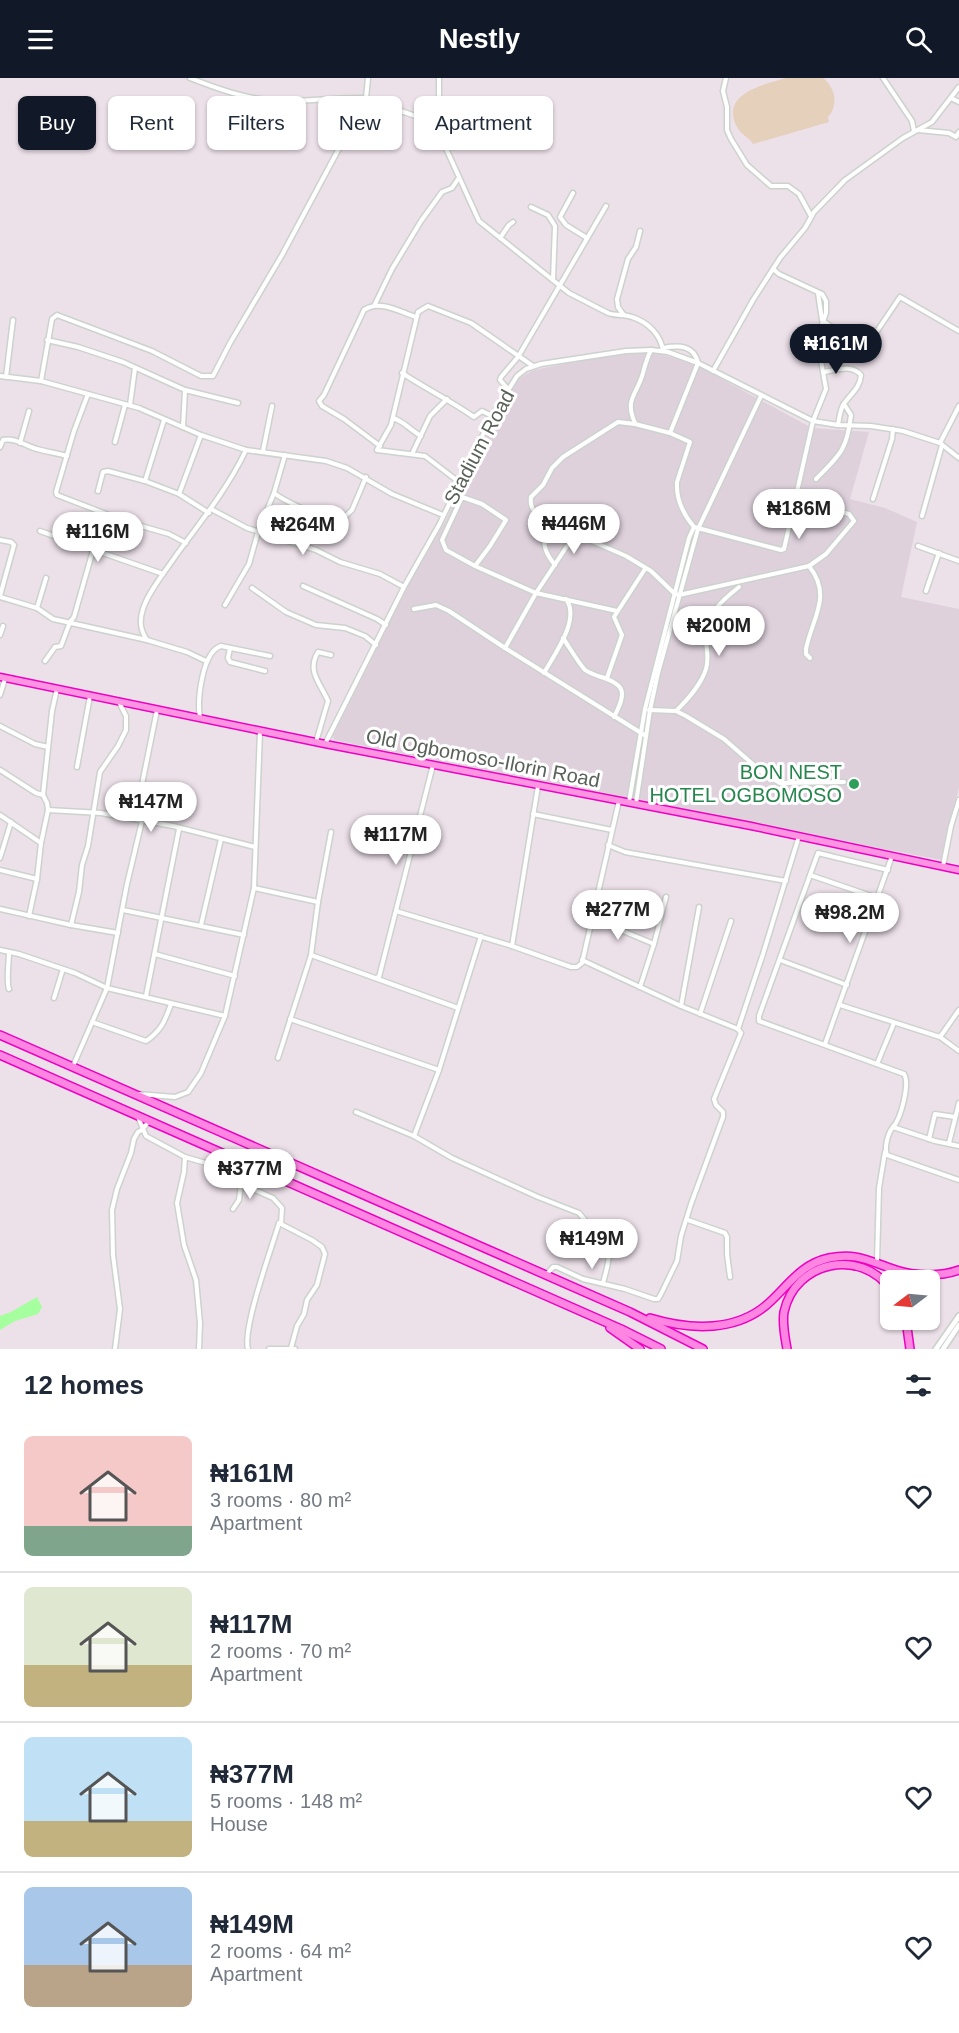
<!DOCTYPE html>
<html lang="en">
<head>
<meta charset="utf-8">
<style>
	:root { --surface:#fff; --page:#f6f6f7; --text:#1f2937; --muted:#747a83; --line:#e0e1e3; --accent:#111827 }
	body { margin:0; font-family:Helvetica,sans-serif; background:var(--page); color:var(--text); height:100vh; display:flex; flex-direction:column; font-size:22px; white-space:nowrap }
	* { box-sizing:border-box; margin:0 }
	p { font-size:20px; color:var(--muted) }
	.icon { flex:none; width:33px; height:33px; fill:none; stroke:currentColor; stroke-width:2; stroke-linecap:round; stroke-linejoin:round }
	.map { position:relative; height:1271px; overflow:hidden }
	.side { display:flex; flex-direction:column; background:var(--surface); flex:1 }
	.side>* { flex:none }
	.guide { position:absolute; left:18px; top:18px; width:600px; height:54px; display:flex; gap:12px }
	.needle { width:39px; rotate:254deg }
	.buttons { position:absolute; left:880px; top:1192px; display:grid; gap:12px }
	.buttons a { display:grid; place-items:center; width:60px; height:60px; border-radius:9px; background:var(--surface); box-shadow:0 2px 4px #0004; font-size:30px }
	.price { position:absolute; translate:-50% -51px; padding:0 14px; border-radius:21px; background:#fff; color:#222; font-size:20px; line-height:39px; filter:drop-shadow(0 2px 3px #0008) }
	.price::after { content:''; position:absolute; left:50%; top:36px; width:18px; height:14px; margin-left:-9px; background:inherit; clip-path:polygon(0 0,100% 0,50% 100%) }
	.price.selected { background:var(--accent); color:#fff }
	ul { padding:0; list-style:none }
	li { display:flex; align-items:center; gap:18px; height:150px; padding:0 24px }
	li+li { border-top:2px solid var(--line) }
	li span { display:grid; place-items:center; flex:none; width:168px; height:120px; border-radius:9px; color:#555 }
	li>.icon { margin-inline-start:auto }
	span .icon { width:72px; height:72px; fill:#fffc; stroke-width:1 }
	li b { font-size:26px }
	h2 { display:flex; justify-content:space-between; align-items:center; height:72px; padding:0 24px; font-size:26px }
	.tag { padding:0 21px; border-radius:9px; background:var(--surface); box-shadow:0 2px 4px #0004; font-size:21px; line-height:54px }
	.tag.selected { background:var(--accent); color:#fff }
	header { display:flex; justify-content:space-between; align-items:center; height:78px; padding:0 24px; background:var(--accent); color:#fff; font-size:27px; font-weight:600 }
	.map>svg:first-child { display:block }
</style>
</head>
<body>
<header><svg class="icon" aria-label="menu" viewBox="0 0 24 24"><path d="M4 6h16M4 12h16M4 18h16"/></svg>Nestly<svg class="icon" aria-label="search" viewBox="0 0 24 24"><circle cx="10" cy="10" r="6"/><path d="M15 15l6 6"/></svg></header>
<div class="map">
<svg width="959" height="1271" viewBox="0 0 959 1271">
	<rect width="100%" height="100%" fill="#ece0e9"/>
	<path fill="#ded1dc" d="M652,274l38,10 122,66 57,4 -19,67 35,9 32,14 -16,75 58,12v178l-18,73 -300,-58 -307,-62 -1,-5 80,-160 33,-55 63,-132 11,-10 14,-8 80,-16z"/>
	<path fill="#e5d0bc" d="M786,0h37c12,9 16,27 5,39l1,5 -76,22c-4,-7 -12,-9 -16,-17 -18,-33 28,-43 49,-49z"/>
	<path fill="#a5ff9e" d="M37,1219l5,10 -4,7 -23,7 -15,9v-14l11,-4z"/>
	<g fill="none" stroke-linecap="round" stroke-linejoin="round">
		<g stroke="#ccd3cd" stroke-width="7">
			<g id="minor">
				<path d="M368,0l-2,20 3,2 58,20 11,6"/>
				<path d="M439,0v55l40,88 90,72 39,20c8,3 16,1 24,4 16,5 29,18 31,34"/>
				<path d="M726,0l-3,13 4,16v23l4,9 16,26 24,21h17l11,8 12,22"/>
				<path d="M883,0l29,43 2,10"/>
				<path d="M951,20l8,4"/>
				<path d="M918,52l31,3 7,4 3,-5"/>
				<path d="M573,115l-13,24 6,8 21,13"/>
				<path d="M531,129l17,8 7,11 -2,54"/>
				<path d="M500,160l9,-13 4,-3"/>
				<path d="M818,215l4,27 37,27 8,-1 33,-49 59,34"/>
				<path d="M375,226l17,-35 29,-48 21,-29 10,-4 6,-9"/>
				<path d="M623,236l-5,-7 -1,-8 11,-40 8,-12 4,-16"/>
				<path d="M47,262l31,7 45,15 62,28 53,13"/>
				<path d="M713,293l40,-71 27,-42 25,-30 9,-16 31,-32 58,-42 29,-16 27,-35"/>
				<path d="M824,294c13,-2 27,-8 37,3 -1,14 -11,19 -18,30 -3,6 -4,14 -5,20"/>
				<path d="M402,295c23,15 47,27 69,42l3,2 8,-6 10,5"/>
				<path d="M0,298l41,5 98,27 62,27 45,15 80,11 21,7 45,26 51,21"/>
				<path d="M6,299l7,-57"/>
				<path d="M41,303l11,-62 5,-4 95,36 49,25h12l17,-33 52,-88 84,-157c-30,-1 -60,4 -90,3 -30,-2 -58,-12 -86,-23"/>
				<path d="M508,311l-8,-9 1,-3 17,-20 88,-151"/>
				<path d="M88,316l-14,37 -18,61 1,3 70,27 42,12 17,9"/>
				<path d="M130,327l5,-37"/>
				<path d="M393,340c12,4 17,12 28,18"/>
				<path d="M635,345c-11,-24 2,-28 8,-50 2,-8 4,-15 8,-23"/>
				<path d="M183,349l2,-37"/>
				<path d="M670,355l20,9 -13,40c-1,17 6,32 17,45l87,23 3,-1 29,-128 13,-32 -9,-51 9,-25v-12l-4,-7 -43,-20 -6,-5"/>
				<path d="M115,364l10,-37"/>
				<path d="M20,365l9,-32"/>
				<path d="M940,365l19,-37"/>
				<path d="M380,368l-36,-27 -22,-13 -3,-5 5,-6 40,-85c16,-11 36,2 52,7"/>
				<path d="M0,369l3,-7c11,-3 23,6 34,9 10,3 20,4 30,7"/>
				<path d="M263,373l9,-45"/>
				<path d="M412,376l18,-38 17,-17"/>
				<path d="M816,401c24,-24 31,-29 35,-64l-7,-11"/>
				<path d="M145,403l19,-61"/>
				<path d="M459,404l-34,-26 -48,-6 14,-25 27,-113 10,-6 43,17 62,43"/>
				<path d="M98,413l5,-19 5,-1 37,10 34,13 30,19"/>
				<path d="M274,415c13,10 50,26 66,28l12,-11 14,-33"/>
				<path d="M179,416l22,-59"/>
				<path d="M873,421l19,-60 1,-10"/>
				<path d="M211,431l36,19 69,22 24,12 40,12 24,13"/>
				<path d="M922,438l20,-71"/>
				<path d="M40,453l123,43"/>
				<path d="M0,462l11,2 3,3 -14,51"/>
				<path d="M918,468l41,15"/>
				<path d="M555,487c-15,-18 -8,-22 -14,-41 -3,-11 -12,-14 -10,-27l12,-12 9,-17 11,-11 55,-35 17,2 35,9 28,-70c-4,-18 -19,-18 -35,-15"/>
				<path d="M475,488l15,-20 16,-26 -24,-16 -20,-7 -20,43 4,10 29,16 61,27 81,18"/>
				<path d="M809,488c24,30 3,52 -3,83v5l4,4"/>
				<path d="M303,508l74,33 9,6"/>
				<path d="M252,510l34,24 30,13 29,3 20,8 11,9"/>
				<path d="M926,513l13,-38"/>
				<path d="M0,519l37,11 16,11 94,21 40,12 19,9"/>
				<path d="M225,527l24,-41 9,-32 16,-39 11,-38"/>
				<path d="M37,530l9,-30"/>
				<path d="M414,531l22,-4 13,6 56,37 141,88"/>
				<path d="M0,557l3,-9"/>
				<path d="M563,560c7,10 14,23 22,32 4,3 9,4 13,6 28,8 29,16 16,41"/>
				<path d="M147,562c-7,-10 -8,-19 -4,-31 5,-17 24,-40 34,-55 25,-34 51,-66 69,-104"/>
				<path d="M230,570l-2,10 2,4 35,9"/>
				<path d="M505,570l31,-55 37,-56 7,-1 46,20 25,15 24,23 4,1 130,-29 17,-12 28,-33 -5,-7 -53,-13"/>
				<path d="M45,583l10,-14 6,-1 9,-24 4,-5 19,-67"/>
				<path d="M544,595c10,-18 37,-54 22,-74"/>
				<path d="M607,600l15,-43 -8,-18 31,-48"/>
				<path d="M0,617l5,-16"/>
				<path d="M649,632l27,1 10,5 38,23 39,34 17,10 64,-1"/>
				<path d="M676,633c12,-12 25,-26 30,-42 3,-10 1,-18 0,-28 -2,-25 15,-40 33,-54"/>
				<path d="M200,640c-3,-18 2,-66 21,-72l49,10"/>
				<path d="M0,648l35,18 13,3"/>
				<path d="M316,664l12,-41c-7,-17 -22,-30 -10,-49l13,3"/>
				<path d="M325,666l79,-157 35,-62 53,-109 25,-40 9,-7 15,-5 85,-13 25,-1 17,2 30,11 115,58 25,4 33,1 32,5 37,12 19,15"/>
				<path d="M77,689l13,-71"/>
				<path d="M0,692l36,23 7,2"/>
				<path d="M629,724l16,-93 44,-171 5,-11"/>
				<path d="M636,725l14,-93 8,-37 40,-144 63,-133"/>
				<path d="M48,732l53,3 72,13 82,21"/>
				<path d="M533,736l79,16"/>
				<path d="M0,737l41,28"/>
				<path d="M135,741l22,-109"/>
				<path d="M608,767l17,7 161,29"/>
				<path d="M0,780l11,-36"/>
				<path d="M943,788l8,-40 8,-26"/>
				<path d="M0,792l37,9"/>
				<path d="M888,792l-70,-17 -59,163v5l145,53c6,9 -3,45 -11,53l42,14 24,5"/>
				<path d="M810,797l67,23"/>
				<path d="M254,810l64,14"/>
				<path d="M0,831l71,16 47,8"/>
				<path d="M123,832l121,25"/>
				<path d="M396,833l116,35 59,21h6l5,-4 37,-162"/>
				<path d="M29,838l8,-37 4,-36 7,-33 -1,-7 -4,-8 9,-84 5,-22"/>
				<path d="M592,840l62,26"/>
				<path d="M71,847l8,-33 3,-27 6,-19 12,-74 18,-26 8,-16v-14l-7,-14"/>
				<path d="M201,847l20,-86"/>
				<path d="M512,868l26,-160"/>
				<path d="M0,872l19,4 56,19 32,15 118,28"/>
				<path d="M9,874c0,10 -3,29 0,37"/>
				<path d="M155,876l80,22"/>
				<path d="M311,877l147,53"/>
				<path d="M582,882l99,46 57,23"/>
				<path d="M780,882l67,25"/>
				<path d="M376,900l3,-1 54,-212"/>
				<path d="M640,909l14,-43 12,-47"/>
				<path d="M146,918l33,-167"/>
				<path d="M54,920l9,-29"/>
				<path d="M840,927l100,32 19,14"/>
				<path d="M681,928l18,-99"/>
				<path d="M700,936l31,-93"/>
				<path d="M290,941l149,51"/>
				<path d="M92,944l54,19c15,-10 19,-20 25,-37"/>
				<path d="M940,959l19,-27"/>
				<path d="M825,966l67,-188"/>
				<path d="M278,980l33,-103 7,-53 13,-70"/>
				<path d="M877,986l17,-41"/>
				<path d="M73,988l34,-78 20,-104 15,-63"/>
				<path d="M138,1016l37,3 13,-5 13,-19 24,-57 29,-128 6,-157"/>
				<path d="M356,1034l58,24 38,22 86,39 41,16c5,7 10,12 16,17 20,19 14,30 8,53"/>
				<path d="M138,1039l8,19 39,21 -1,15 -7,31 7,42 12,35 4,43 -1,26"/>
				<path d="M893,1049c-5,6 -9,20 -6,28l72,25"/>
				<path d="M414,1058l25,-66 42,-134"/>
				<path d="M929,1061l6,-25 20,3"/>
				<path d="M949,1065l10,-40"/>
				<path d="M185,1079l31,9 25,18 32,14 9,10 -1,16 31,16 10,7 3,7 -8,31 -10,15 -3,14 -7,12 -6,22"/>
				<path d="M233,1131l6,-9 2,-16"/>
				<path d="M688,1142l37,13 2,4v17l3,23"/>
				<path d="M877,1184l2,-74 6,-36"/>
				<path d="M547,1196l6,-7h4l26,12 42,10 29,10h4l3,-5 16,-33 4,-25 10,-32 32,-87v-5l-7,-7 -2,-6 27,-66 -3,-4 25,-75 36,-118"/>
				<path d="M115,1271l5,-40 -7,-54 -1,-45 5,-21 14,-36 3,-14 4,-7 4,-2 7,-9"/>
				<path d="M248,1271c-6,-20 24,-102 31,-126"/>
				<path d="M269,1271h26"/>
			</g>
		</g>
		<g stroke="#ccd3cd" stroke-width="8">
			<g id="tertiary">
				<path d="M936,1271l23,-33"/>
				<path d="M943,1271l16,-24"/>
			</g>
		</g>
		<g stroke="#ed00c2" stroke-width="9">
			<path id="trunk" d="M0,599l325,67 426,82 208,44"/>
		</g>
		<g stroke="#ed00c2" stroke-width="10">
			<g id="motorway">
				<path d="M0,957l630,277 73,37"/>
				<path d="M0,977l621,274 40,20"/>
				<path d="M650,1240c40,12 88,15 121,-17 19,-18 31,-37 58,-43 29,-6 41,4 67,12 19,6 44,7 63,0"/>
				<path d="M906,1242l4,29"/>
				<path d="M610,1250l30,21"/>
				<path d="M787,1271c-2,-12 -5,-25 -3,-37 11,-51 77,-65 107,-22"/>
			</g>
		</g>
		<use href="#minor" stroke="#fff" stroke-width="4"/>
		<use href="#tertiary" stroke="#fff" stroke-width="4.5"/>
		<use href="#trunk" stroke="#fe94e2" stroke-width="6"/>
		<use href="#motorway" stroke="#fe85e2" stroke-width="7"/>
	</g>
	<circle fill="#2e9e5b" stroke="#fff" stroke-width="2" cx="854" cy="706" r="6"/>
	<g text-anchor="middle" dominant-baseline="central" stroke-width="6" stroke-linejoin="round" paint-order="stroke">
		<g font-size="20" fill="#596259" stroke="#fff">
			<text transform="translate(479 369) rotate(-62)">Stadium Road</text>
			<text transform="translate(483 680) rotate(11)">Old Ogbomoso-Ilorin Road</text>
		</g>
		<g font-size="20" fill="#27864d" stroke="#fff" text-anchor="end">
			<text x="842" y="694">BON NEST<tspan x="842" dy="23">HOTEL OGBOMOSO</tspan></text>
		</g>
	</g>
</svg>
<div class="buttons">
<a><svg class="needle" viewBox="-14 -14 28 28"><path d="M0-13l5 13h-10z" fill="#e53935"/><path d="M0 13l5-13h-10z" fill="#747a83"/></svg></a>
</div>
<b class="price selected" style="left:836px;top:297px">₦161M</b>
<b class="price" style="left:799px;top:462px">₦186M</b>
<b class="price" style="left:574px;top:477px">₦446M</b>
<b class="price" style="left:303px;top:478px">₦264M</b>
<b class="price" style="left:98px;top:485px">₦116M</b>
<b class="price" style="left:719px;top:579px">₦200M</b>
<b class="price" style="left:151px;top:755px">₦147M</b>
<b class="price" style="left:396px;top:788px">₦117M</b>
<b class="price" style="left:618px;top:863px">₦277M</b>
<b class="price" style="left:850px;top:866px">₦98.2M</b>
<b class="price" style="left:250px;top:1122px">₦377M</b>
<b class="price" style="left:592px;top:1192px">₦149M</b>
<div class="guide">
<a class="tag selected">Buy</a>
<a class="tag">Rent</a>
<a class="tag">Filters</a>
<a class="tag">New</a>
<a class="tag">Apartment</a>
</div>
</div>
<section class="side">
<h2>12 homes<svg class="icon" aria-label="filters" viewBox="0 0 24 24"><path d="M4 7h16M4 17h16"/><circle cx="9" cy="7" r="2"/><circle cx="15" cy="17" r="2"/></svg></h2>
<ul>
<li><span style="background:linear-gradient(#f6c9c9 75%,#7fa58c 0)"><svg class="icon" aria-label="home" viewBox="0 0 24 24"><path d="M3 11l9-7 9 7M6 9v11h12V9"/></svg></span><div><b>₦161M</b><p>3 rooms · 80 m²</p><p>Apartment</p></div><svg class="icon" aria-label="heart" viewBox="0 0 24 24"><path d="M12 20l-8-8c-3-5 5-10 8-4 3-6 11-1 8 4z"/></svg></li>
<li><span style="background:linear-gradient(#dfe7d0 65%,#c2b280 0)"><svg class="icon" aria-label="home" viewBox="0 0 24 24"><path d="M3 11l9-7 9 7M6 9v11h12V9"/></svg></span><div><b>₦117M</b><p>2 rooms · 70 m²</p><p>Apartment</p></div><svg class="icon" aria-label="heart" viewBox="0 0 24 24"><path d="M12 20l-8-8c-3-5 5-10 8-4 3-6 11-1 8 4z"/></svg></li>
<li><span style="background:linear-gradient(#bfe0f5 70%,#c2b280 0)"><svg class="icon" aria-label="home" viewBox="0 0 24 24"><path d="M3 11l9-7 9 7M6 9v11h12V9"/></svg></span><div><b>₦377M</b><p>5 rooms · 148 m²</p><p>House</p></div><svg class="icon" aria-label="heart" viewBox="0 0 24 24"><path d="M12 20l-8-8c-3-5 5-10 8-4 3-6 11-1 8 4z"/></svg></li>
<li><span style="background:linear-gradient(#a9c7e8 65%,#b9a48a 0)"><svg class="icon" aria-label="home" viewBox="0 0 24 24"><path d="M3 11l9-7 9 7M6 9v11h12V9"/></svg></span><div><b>₦149M</b><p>2 rooms · 64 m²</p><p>Apartment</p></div><svg class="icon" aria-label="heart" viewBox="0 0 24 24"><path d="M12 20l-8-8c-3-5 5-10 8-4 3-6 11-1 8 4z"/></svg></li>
</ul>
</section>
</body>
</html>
